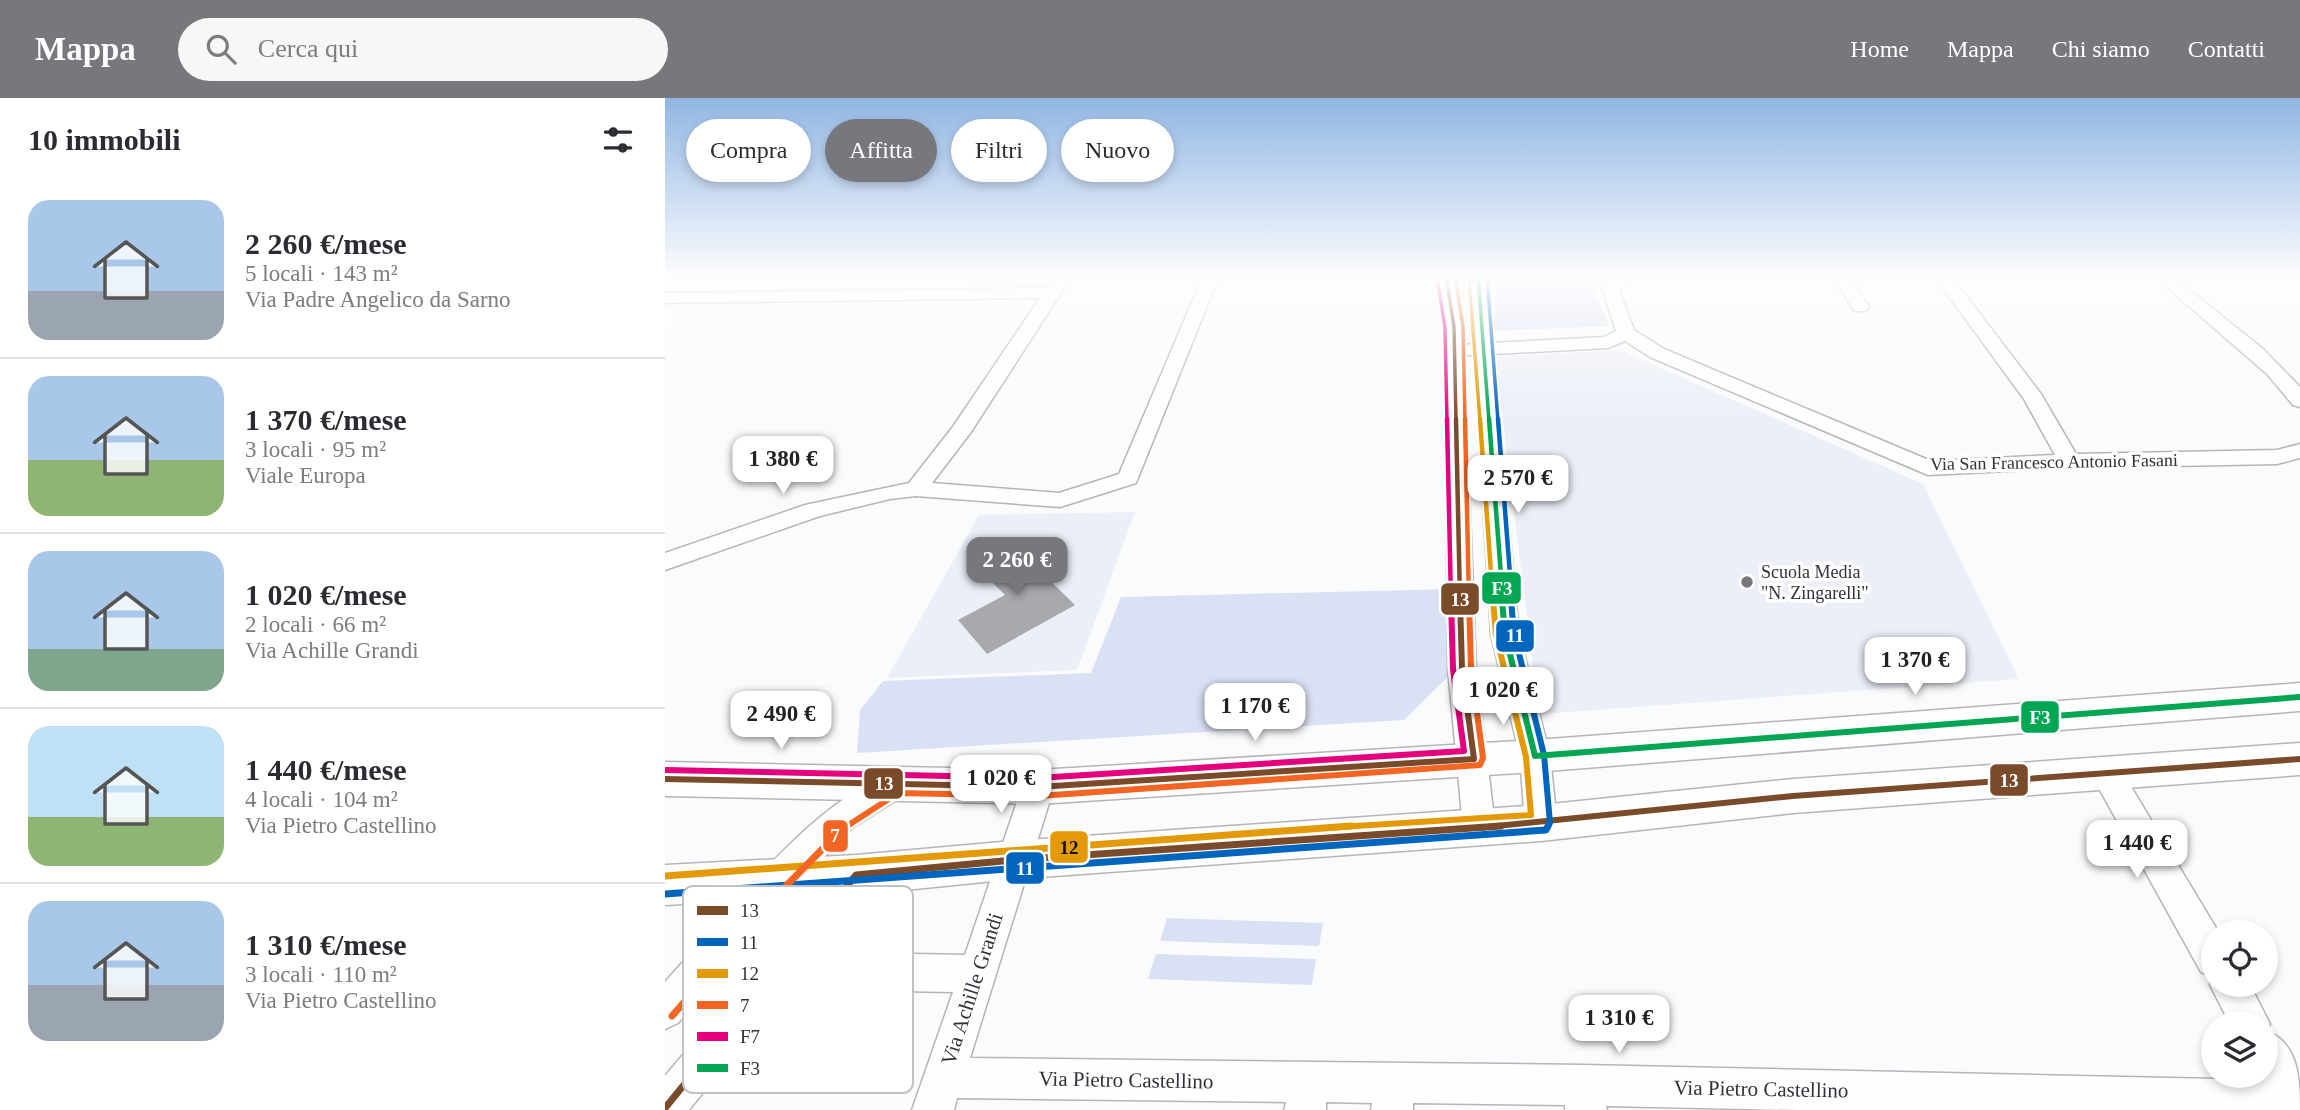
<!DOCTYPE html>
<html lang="it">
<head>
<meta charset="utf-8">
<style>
	:root { --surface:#fff; --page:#f7f7f7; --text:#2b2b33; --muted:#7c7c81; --line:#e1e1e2; --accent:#77787e }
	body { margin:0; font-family:"Times New Roman",serif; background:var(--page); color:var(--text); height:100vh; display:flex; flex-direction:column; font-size:26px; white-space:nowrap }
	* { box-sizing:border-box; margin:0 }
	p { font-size:23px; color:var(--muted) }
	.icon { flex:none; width:38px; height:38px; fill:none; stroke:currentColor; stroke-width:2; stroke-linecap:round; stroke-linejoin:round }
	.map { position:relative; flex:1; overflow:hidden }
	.side { display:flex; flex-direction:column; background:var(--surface); width:665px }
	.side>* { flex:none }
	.hud { position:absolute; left:21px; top:21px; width:665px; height:63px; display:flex; gap:14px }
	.fabs { position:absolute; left:1536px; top:822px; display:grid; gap:14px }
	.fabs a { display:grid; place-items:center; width:77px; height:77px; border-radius:50%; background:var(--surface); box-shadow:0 4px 10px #0003; font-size:35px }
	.price { position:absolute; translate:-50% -60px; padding:0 16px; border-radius:14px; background:#fff; color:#222; font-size:23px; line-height:46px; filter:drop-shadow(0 2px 4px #0008) }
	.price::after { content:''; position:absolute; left:50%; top:42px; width:21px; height:16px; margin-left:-10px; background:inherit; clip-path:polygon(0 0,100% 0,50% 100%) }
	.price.current { background:var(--accent); color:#fff }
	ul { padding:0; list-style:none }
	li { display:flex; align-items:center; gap:21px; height:175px; padding:0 28px }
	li+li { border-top:2px solid var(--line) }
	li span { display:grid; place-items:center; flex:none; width:196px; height:140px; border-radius:21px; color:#555 }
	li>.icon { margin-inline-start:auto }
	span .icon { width:84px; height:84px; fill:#fffc; stroke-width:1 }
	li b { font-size:30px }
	h2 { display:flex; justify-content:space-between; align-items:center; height:84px; padding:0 28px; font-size:30px }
	.tag { padding:0 24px; border-radius:32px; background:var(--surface); box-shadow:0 4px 10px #0003; font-size:24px; line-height:63px }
	.tag.current { background:var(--accent); color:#fff }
	header { display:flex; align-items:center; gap:42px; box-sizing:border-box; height:98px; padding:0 35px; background:var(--accent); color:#fff }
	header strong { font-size:33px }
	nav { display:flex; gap:38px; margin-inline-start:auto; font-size:24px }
	.search { width:490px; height:63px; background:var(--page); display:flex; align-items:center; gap:18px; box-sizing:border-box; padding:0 24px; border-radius:38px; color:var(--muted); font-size:26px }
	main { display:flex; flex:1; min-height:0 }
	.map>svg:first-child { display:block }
</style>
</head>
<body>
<header>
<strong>Mappa</strong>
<div class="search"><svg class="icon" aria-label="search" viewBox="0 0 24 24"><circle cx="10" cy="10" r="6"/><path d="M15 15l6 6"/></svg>Cerca qui</div>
<nav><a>Home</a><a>Mappa</a><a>Chi siamo</a><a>Contatti</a></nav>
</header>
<main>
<section class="side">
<h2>10 immobili<svg class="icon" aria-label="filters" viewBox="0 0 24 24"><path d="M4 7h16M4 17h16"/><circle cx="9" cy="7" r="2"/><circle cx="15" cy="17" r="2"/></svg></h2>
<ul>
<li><span style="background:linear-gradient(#a9c7e8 65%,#9aa5b1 0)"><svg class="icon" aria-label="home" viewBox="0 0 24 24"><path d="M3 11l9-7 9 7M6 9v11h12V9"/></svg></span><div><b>2 260 €/mese</b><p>5 locali · 143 m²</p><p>Via Padre Angelico da Sarno</p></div></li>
<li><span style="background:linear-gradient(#a9c7e8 60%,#8fb573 0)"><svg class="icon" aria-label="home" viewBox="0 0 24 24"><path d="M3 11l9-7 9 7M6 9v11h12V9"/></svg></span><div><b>1 370 €/mese</b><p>3 locali · 95 m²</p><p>Viale Europa</p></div></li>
<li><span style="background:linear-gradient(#a9c7e8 70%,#7fa58c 0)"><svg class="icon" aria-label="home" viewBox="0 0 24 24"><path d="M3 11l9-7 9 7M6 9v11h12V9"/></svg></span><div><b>1 020 €/mese</b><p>2 locali · 66 m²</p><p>Via Achille Grandi</p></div></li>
<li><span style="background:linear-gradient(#bfe0f5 65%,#8fb573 0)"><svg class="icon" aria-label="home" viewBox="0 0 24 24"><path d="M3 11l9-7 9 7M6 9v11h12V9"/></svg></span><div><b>1 440 €/mese</b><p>4 locali · 104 m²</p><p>Via Pietro Castellino</p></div></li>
<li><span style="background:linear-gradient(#a9c7e8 60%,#9aa5b1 0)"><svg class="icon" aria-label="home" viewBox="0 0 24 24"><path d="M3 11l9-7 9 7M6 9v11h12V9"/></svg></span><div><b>1 310 €/mese</b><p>3 locali · 110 m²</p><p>Via Pietro Castellino</p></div></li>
</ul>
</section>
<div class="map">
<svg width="1635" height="1012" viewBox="0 0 1635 1012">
	<rect width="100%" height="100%" fill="#fafbfd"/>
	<g fill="#eceff8">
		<path d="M955,252l303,134 96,195 -480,35 -44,-357z"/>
		<path d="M470,414l-58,158 -190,8 92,-163z"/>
	</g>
	<g fill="#dbe1f5">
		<path d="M831,178h115l-17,13 15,37 -115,5z"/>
		<path d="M787,491v84l-48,47 -547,33 3,-43 23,-29 208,-8 30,-76z"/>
		<path d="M502,820l155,5h1l-4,23 -159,-5z"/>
		<path d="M491,856l160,5 -4,26 -164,-6z"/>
	</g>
	<path fill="#a8a9ad" d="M346,440h40l-13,26h-5l42,41 -88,49 -29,-34 47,-25 -16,-16z"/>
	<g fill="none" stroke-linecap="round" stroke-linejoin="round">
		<g stroke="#b4b5b9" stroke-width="3">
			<g id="minor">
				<path d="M391,178h16l-101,156 -39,51 127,10 60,-19 84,-198h16l-83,207 -76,24 -144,-11 -26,3 -70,17 -155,54v-17l140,-48 104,-22 43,-55 88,-130 -375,5v-10l383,-5z"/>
				<path d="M773,178h16l10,69 10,-1 -4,-68h16l6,67 112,-6 12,-6 -14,-43 17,-12h20l-20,14 15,40 30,19 267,112 124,-6 -31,-56 -90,-123h17l90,118 35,60 201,-4 23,-6v14l-23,6 -208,4 -141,7 -278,-118 -25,-16 -17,7 -115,6 26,280 31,122 7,67 -4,10 -12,4 -12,-4 -4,-10 -5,-67 -29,-122 -17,-279h-10l12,314 19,157 -4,10 -12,4 -12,-4 -4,-10 -15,-157 -3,-342z"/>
				<path d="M1168,178h16l20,31 -3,4h-12z"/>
				<path d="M1489,178h18l91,73 37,38v20l-7,-2 -26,-31z"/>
				<path d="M1442,663l11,4 101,168h-5v52h36l20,39 -3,7c32,13 33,49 33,79h-503l-191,-4 1,4h-42v-5l-152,-2v7h-42l1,-7 -46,-1v8h-42l2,-8 -329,-4 -3,12h-42l41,-118 -167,-3 -97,121h-24v-34l179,-212 12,-5 12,5 5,11 -5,11 -53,66 150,3 57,-168 5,-10 11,-3 11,3 5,10 -84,271 614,7 677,15 -2,-4h7v-52h-36l-20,-39 4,-8 -13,-5 -110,-198 5,-9z"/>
				<path d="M231,673l11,4 5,9 -5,9 -55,35 -59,62 -115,133 -13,6v-47c61,-67 146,-181 231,-211z"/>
			</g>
		</g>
		<g stroke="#b4b5b9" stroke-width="3">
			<g id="tertiary">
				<path d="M1635,585v28l-765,61 -497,32 -373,-8v-34l373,8 497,-30z"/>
				<path d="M1635,645v32l-507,38 -252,28 -528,38 -157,16 -191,10v-40l191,-10 157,-14 528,-36 252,-26z"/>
			</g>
		</g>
		<use href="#minor" fill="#fefeff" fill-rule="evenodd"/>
		<use href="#tertiary" fill="#fefeff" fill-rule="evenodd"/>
		<g stroke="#fff" stroke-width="7">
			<path id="bus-1-far3" d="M781,178l8,51 2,94"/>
		</g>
		<g stroke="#fff" stroke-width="9">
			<path id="bus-1-far2" d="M791,321l4,182"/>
		</g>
		<g stroke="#fff" stroke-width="11">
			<g id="bus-1-far1">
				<path d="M0,681l373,8 436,-28 -12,-90 -2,-69"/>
				<path d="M812,730l316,-32 507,-37"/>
			</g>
		</g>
		<g stroke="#fff" stroke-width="12">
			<path id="bus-1" d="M0,1010l191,-233 157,-15 488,-34"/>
		</g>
		<g stroke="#fff" stroke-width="7">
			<path id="bus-2-far3" d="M822,178l11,145"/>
		</g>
		<g stroke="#fff" stroke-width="9">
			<path id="bus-2-far2" d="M833,321l14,182"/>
		</g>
		<g stroke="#fff" stroke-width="11">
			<path id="bus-2-far1" d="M846,502l3,33 30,122 6,68 -3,5"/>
		</g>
		<g stroke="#fff" stroke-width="12">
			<path id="bus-2" d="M0,796l881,-64 2,-4"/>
		</g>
		<g stroke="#fff" stroke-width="7">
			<path id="bus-3-far3" d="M804,179l11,144"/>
		</g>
		<g stroke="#fff" stroke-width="9">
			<path id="bus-3-far2" d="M815,321l13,182"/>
		</g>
		<g stroke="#fff" stroke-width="11">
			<path id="bus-3-far1" d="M659,730l207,-13 -5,-58 -30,-122 -3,-35"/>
		</g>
		<g stroke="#fff" stroke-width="12">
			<path id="bus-3" d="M0,778l686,-50"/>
		</g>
		<g stroke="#fff" stroke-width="7">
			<path id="bus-4-far3" d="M790,178l8,51 2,94"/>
		</g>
		<g stroke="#fff" stroke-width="9">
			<path id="bus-4-far2" d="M800,321l4,182"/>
		</g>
		<g stroke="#fff" stroke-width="11">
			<path id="bus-4-far1" d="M179,730l54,-35 141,3 441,-31 3,-7 -12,-90 -2,-68"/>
		</g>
		<g stroke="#fff" stroke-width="12">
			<path id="bus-4" d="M7,918l115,-131 58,-59"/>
		</g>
		<g stroke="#fff" stroke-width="7">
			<path id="bus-5-far2" d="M772,179l8,51 2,93"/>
		</g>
		<g stroke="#fff" stroke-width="9">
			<path id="bus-5-far1" d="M782,321l4,182"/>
		</g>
		<g stroke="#fff" stroke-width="11">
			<path id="bus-5" d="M0,672l373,8 426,-27 -11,-82 -2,-69"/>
		</g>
		<g stroke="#fff" stroke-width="7">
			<path id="bus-6-far2" d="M813,178l11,145"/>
		</g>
		<g stroke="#fff" stroke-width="9">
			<path id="bus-6-far1" d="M824,321l14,182"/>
		</g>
		<g stroke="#fff" stroke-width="11">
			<path id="bus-6" d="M837,502l3,34 30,122 765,-59"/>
		</g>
		<use href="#bus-1-far3" stroke="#7a4b2a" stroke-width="3.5"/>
		<use href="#bus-1-far2" stroke="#7a4b2a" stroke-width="4.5"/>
		<use href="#bus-1-far1" stroke="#7a4b2a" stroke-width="6"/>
		<use href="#bus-1" stroke="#7a4b2a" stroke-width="7"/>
		<use href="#bus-2-far3" stroke="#0065bd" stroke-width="3.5"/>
		<use href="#bus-2-far2" stroke="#0065bd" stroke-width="4.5"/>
		<use href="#bus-2-far1" stroke="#0065bd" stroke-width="6"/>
		<use href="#bus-2" stroke="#0065bd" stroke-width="7"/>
		<use href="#bus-3-far3" stroke="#e39a06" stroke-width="3.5"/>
		<use href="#bus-3-far2" stroke="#e39a06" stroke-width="4.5"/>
		<use href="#bus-3-far1" stroke="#e39a06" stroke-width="6"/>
		<use href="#bus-3" stroke="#e39a06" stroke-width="7"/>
		<use href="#bus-4-far3" stroke="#f26522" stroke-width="3.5"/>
		<use href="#bus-4-far2" stroke="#f26522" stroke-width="4.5"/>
		<use href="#bus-4-far1" stroke="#f26522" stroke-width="6"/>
		<use href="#bus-4" stroke="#f26522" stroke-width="7"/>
		<use href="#bus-5-far2" stroke="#e5007d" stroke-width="3.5"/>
		<use href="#bus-5-far1" stroke="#e5007d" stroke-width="4.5"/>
		<use href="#bus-5" stroke="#e5007d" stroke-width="6"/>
		<use href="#bus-6-far2" stroke="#00a651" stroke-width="3.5"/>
		<use href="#bus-6-far1" stroke="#00a651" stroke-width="4.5"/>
		<use href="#bus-6" stroke="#00a651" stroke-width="6"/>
	</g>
	<linearGradient id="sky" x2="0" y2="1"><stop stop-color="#91b6e3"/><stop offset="0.56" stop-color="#fdfdfe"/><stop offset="1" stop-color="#fdfdfe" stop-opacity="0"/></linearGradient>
	<rect width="1635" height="320" fill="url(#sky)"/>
	<circle fill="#77787e" stroke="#fff" stroke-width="2.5" cx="1082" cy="484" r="7"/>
	<g text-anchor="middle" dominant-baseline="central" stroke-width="7" stroke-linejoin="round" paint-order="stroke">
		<g font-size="18" fill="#303239" stroke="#fff">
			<text transform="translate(1389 364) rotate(-1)">Via San Francesco Antonio Fasani</text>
		</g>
		<g font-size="18" fill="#303239" stroke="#fff" text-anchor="start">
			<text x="1096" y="474">Scuola Media<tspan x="1096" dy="21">"N. Zingarelli"</tspan></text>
		</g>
		<g font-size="21" fill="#303239" stroke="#fff">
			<text transform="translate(307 891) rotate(-72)">Via Achille Grandi</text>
			<text transform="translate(461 982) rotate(1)">Via Pietro Castellino</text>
			<text transform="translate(1096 991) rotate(1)">Via Pietro Castellino</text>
		</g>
	</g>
	<rect x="18" y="788" width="230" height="207" rx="10" fill="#fff" stroke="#c1c2c4" stroke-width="2"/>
	<rect x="32" y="808" width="31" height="9" fill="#7a4b2a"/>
	<rect x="32" y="840" width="31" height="8" fill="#0065bd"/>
	<rect x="32" y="871" width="31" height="9" fill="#e39a06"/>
	<rect x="32" y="903" width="31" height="8" fill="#f26522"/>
	<rect x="32" y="934" width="31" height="9" fill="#e5007d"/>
	<rect x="32" y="966" width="31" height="8" fill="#00a651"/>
	<g font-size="19" fill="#303239">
		<text x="75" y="819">13</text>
		<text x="75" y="851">11</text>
		<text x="75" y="882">12</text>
		<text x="75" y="914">7</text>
		<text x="75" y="945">F7</text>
		<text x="75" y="977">F3</text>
	</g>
	<g stroke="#fff" stroke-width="2.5">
		<rect x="816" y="473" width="41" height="34" rx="7" fill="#00a651"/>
		<rect x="775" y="484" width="40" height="34" rx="7" fill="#7a4b2a"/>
		<rect x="830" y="521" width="40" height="34" rx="7" fill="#0065bd"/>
		<rect x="1355" y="602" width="40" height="34" rx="7" fill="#00a651"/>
		<rect x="1324" y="665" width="40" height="34" rx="7" fill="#7a4b2a"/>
		<rect x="198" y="669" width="41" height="33" rx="7" fill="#7a4b2a"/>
		<rect x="157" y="721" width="27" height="34" rx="7" fill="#f26522"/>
		<rect x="384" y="732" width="40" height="34" rx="7" fill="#e39a06"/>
		<rect x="340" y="753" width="40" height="34" rx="7" fill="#0065bd"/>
	</g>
	<g font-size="19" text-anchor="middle" font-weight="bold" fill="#fff">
		<text x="837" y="497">F3</text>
		<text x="795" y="508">13</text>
		<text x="850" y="544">11</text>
		<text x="1375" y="626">F3</text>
		<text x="1344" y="689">13</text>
		<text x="219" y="692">13</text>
		<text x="170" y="744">7</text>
		<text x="360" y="777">11</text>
	</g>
	<g font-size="19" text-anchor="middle" font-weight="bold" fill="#111">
		<text x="404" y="756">12</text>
	</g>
</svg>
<div class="fabs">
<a><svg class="icon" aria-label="locate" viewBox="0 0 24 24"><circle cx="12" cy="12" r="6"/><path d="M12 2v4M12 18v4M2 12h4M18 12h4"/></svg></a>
<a><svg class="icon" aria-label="layers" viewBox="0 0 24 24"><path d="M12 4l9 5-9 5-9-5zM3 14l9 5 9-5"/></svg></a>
</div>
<b class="price" style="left:118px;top:398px">1 380 €</b>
<b class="price" style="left:853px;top:417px">2 570 €</b>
<b class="price current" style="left:352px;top:499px">2 260 €</b>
<b class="price" style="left:1250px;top:599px">1 370 €</b>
<b class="price" style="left:838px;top:629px">1 020 €</b>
<b class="price" style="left:590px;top:645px">1 170 €</b>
<b class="price" style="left:116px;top:653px">2 490 €</b>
<b class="price" style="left:336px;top:717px">1 020 €</b>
<b class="price" style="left:1472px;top:782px">1 440 €</b>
<b class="price" style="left:954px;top:957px">1 310 €</b>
<div class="hud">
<a class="tag">Compra</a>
<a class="tag current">Affitta</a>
<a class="tag">Filtri</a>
<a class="tag">Nuovo</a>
</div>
</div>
</main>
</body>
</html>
